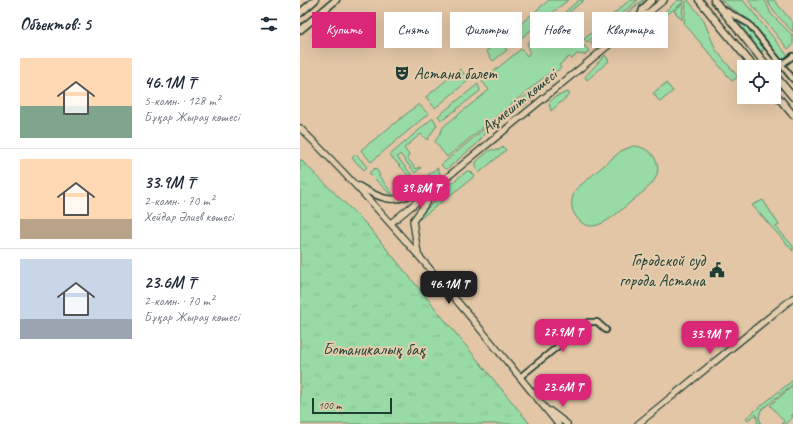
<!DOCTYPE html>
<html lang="ru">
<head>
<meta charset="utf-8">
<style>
	:root { --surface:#fff; --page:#f2f2f3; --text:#1f2937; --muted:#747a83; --line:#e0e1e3; --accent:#db2777 }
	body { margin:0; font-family:Caveat,sans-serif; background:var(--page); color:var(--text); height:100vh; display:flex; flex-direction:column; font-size:15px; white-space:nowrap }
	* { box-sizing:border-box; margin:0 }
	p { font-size:13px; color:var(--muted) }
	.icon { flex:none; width:22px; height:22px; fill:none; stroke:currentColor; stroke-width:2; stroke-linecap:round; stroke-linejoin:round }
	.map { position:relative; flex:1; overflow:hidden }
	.panel { display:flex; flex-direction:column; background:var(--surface); width:300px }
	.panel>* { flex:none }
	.banner { position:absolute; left:12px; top:12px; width:380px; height:36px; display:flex; gap:8px }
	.tools { position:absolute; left:437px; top:60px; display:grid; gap:8px }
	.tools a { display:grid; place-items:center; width:44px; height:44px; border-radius:0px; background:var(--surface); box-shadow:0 4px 16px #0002; font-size:20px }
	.scale { position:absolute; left:12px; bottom:10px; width:80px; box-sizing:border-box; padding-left:4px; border:2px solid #1f3d34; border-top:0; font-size:11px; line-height:14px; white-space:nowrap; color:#1f3d34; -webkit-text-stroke:3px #e4cdad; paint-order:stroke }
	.price { position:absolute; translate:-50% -34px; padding:0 9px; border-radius:8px; background:var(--accent); color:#fff; font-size:13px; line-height:26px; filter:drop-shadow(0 1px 2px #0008) }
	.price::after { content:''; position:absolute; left:50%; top:24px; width:12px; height:9px; margin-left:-6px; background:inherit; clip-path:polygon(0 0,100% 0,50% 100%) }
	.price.on { background:#222; color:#fff }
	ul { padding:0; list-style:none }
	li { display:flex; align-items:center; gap:12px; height:100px; padding:0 20px }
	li+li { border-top:1px solid var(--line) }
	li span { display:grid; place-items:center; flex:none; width:112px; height:80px; border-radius:0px; color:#555 }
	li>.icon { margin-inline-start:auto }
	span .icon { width:48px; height:48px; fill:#fffc; stroke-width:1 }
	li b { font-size:17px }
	h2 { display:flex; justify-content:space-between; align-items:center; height:48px; padding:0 20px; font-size:17px }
	.chip { padding:0 14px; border-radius:0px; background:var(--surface); box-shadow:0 4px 16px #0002; font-size:14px; line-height:36px }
	.chip.on { background:var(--accent); color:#fff }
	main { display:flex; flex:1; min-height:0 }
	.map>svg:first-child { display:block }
</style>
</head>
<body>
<main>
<section class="panel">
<h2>Объектов: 5<svg class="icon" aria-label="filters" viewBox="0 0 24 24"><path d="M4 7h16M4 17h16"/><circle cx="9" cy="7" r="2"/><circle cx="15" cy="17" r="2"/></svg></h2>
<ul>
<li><span style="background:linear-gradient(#ffd9b3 60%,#7fa58c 0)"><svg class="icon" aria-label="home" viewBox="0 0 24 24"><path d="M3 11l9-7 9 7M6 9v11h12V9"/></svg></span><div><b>46.1M ₸</b><p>5-комн. · 128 m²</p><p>Бұқар Жырау көшесі</p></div></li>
<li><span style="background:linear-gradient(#ffd9b3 75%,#b9a48a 0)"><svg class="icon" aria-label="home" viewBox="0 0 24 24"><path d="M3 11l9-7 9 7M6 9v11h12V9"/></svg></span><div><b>33.9M ₸</b><p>2-комн. · 70 m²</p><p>Хейдар Әлиев көшесі</p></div></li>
<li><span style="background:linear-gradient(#c9d6e8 75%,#9aa5b1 0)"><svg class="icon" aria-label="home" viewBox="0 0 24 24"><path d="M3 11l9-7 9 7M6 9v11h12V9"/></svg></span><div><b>23.6M ₸</b><p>2-комн. · 70 m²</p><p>Бұқар Жырау көшесі</p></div></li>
</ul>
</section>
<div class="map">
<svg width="493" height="424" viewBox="0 0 493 424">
	<defs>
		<pattern id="park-tufts" width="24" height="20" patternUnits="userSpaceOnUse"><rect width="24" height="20" fill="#99dba6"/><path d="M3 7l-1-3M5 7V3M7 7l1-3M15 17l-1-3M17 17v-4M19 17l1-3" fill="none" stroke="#83bd90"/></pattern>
	</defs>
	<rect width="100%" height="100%" fill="#e2c6a6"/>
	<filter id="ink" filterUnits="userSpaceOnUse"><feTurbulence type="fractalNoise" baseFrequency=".025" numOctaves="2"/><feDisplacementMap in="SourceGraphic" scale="8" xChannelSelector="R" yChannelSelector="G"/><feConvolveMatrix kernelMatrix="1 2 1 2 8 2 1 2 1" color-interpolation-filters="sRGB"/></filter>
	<g filter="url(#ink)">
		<g fill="#99dba6" stroke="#5c8c6d">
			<path d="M249,0h19l-54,44 -7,-9z"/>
			<path d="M279,0h5l-26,21 -1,-2z"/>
			<path d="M330,0h8l-51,42 -3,-3z"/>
			<path d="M342,0h2l-15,13 -17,21 -16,12 -6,-3z"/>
			<path d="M378,0l7,1 -20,15h-5z"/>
			<path d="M388,0l15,19 13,31 22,27 -6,4 -48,-58 2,-21z"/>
			<path d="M420,0h23l45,56 -5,5 -34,-41z"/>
			<path d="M448,0h17l6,14 22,22v9l-5,4z"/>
			<path d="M467,0h7l19,23v9l-19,-20z"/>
			<path d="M383,3l-1,17 -8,-9z"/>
			<path d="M255,20l23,29 6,-4 5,6 -4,4 -8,-1 -5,5 -3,-2 -10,8 2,3 -11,8 -2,-2 -101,83 -12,-15 9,-16 45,-36 -7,-9 39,-32 6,7 3,-4 -3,-9z"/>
			<path d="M439,23l9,4 16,20 -2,5z"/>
			<path d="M200,41l7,9 -14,11 -7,-10z"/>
			<path d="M305,55l4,6 -22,19 -2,-3z"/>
			<path d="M160,69l9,11 -34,28 -9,-11z"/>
			<path d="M242,82l2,1 -4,8 -16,15 -13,5 -1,-2z"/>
			<path d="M178,84l2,7 -36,28 -3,1 -3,-4z"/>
			<path d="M268,92l2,2 -19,17 -2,-8 6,-6z"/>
			<path d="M119,104l9,10 -57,48 -10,-12z"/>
			<path d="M133,118l4,7 -10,15 -6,-6 -17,14 5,7 -2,3 9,11 4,-2 1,1 -6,5 -15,-19 -3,3 15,18 -3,3 -1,-3 -18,-20z"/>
			<path d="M184,129l2,2 -8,12 -31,26h-2l-4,-4z"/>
			<path d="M333,146c17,0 31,17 22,33 -5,9 -15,15 -22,21 -15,12 -42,42 -58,15 -5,-8 -4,-17 1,-26l45,-38z"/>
			<path d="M203,147l3,3 -27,23 -3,-5v-6l14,-12h9z"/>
			<path d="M56,154l11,13 -3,3 -12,-12z"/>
			<path d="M75,168l4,5v3l15,20 -4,-2 -21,-21z"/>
			<path d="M137,168l3,5 -1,2 -17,7 -23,16z"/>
			<path d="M167,171h3l5,5 -58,45h-2l22,-22 7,-10z"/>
			<path d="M463,200l16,25 -3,2 17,19v5l-41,-46z"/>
			<path d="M493,380v4l-32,26 -2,7 2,7h-3l-2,-10 -8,6 -2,-2z"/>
			<path d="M493,386v28l-3,2 3,-2v3l-8,7h-4l3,-3 -14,-16z"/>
		</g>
		<g fill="url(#park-tufts)" stroke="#5c8c6d">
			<path d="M366,83l7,8 -13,11 -7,-9z"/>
			<path d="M0,159l67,66 163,199h-230z"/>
		</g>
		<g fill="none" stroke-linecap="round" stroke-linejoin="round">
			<g stroke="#1f3d34" stroke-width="8">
				<g id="minor">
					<path d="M421,8l28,16 44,55"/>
					<path d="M481,65l12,-9"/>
					<path d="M220,377l68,-55h9l9,8"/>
				</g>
			</g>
			<g stroke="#1f3d34" stroke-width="8">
				<g id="tertiary">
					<path d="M0,128c93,92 175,194 258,296"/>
					<path d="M59,186c36,22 40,13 75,-1"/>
					<path d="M91,223l273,-223"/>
					<path d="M118,254l-5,-33 24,-33"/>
					<path d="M250,411l17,13"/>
					<path d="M338,424l155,-126"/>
				</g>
			</g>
			<g stroke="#1f3d34" stroke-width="9">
				<g id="secondary">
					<path d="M399,0l55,67"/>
					<path d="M414,0l54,67"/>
					<path d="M0,13l15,-13"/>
					<path d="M339,21l4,-12 9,-9"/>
					<path d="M0,30l36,-30"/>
					<path d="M474,74l19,23"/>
					<path d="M474,92l19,23"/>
				</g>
			</g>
			<use href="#minor" stroke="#e4cdad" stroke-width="4.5"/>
			<use href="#tertiary" stroke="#e4cdad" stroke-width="5.5"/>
			<use href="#secondary" stroke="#e4cdad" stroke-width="6"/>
		</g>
	</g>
	<defs>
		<g id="theatre-bare" transform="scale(1.2)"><path d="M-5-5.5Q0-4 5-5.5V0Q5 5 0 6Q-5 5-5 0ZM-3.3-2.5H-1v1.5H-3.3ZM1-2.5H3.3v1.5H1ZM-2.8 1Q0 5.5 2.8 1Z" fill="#1f3d34" stroke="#e4cdad" stroke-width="2.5" paint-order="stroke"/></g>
		<g id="civic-bare" transform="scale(1.2)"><path d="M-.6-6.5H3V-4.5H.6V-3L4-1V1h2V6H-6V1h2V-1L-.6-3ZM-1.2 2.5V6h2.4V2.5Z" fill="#1f3d34" stroke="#e4cdad" stroke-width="2.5" paint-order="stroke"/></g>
	</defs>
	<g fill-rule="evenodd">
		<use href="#theatre-bare" x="102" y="73"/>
		<use href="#civic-bare" x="417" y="270"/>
	</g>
	<g text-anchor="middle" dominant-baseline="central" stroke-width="4" stroke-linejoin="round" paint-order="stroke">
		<g font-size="17" fill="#1f3d34" stroke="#e4cdad" text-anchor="start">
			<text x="114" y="73">Астана балет</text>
			<text x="405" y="260" text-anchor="end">Городской суд<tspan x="405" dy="20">города Астана</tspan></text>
		</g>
		<g font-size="17" fill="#1f3d34" stroke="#e4cdad">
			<text transform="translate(219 101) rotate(-39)">Ақмешіт көшесі</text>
		</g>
		<g font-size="17" fill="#25453a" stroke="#e4cdad">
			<text x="74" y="349">Ботаникалық бақ</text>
		</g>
	</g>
</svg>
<div class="tools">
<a><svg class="icon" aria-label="locate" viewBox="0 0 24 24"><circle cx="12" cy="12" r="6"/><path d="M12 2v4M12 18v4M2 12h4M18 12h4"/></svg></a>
</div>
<div class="scale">100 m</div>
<b class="price" style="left:121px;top:209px">39.8M ₸</b>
<b class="price on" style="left:149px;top:305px">46.1M ₸</b>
<b class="price" style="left:263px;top:353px">27.9M ₸</b>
<b class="price" style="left:410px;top:355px">33.9M ₸</b>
<b class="price" style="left:263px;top:408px">23.6M ₸</b>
<div class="banner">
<a class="chip on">Купить</a>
<a class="chip">Снять</a>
<a class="chip">Фильтры</a>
<a class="chip">Новое</a>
<a class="chip">Квартира</a>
</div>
</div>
</main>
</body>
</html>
